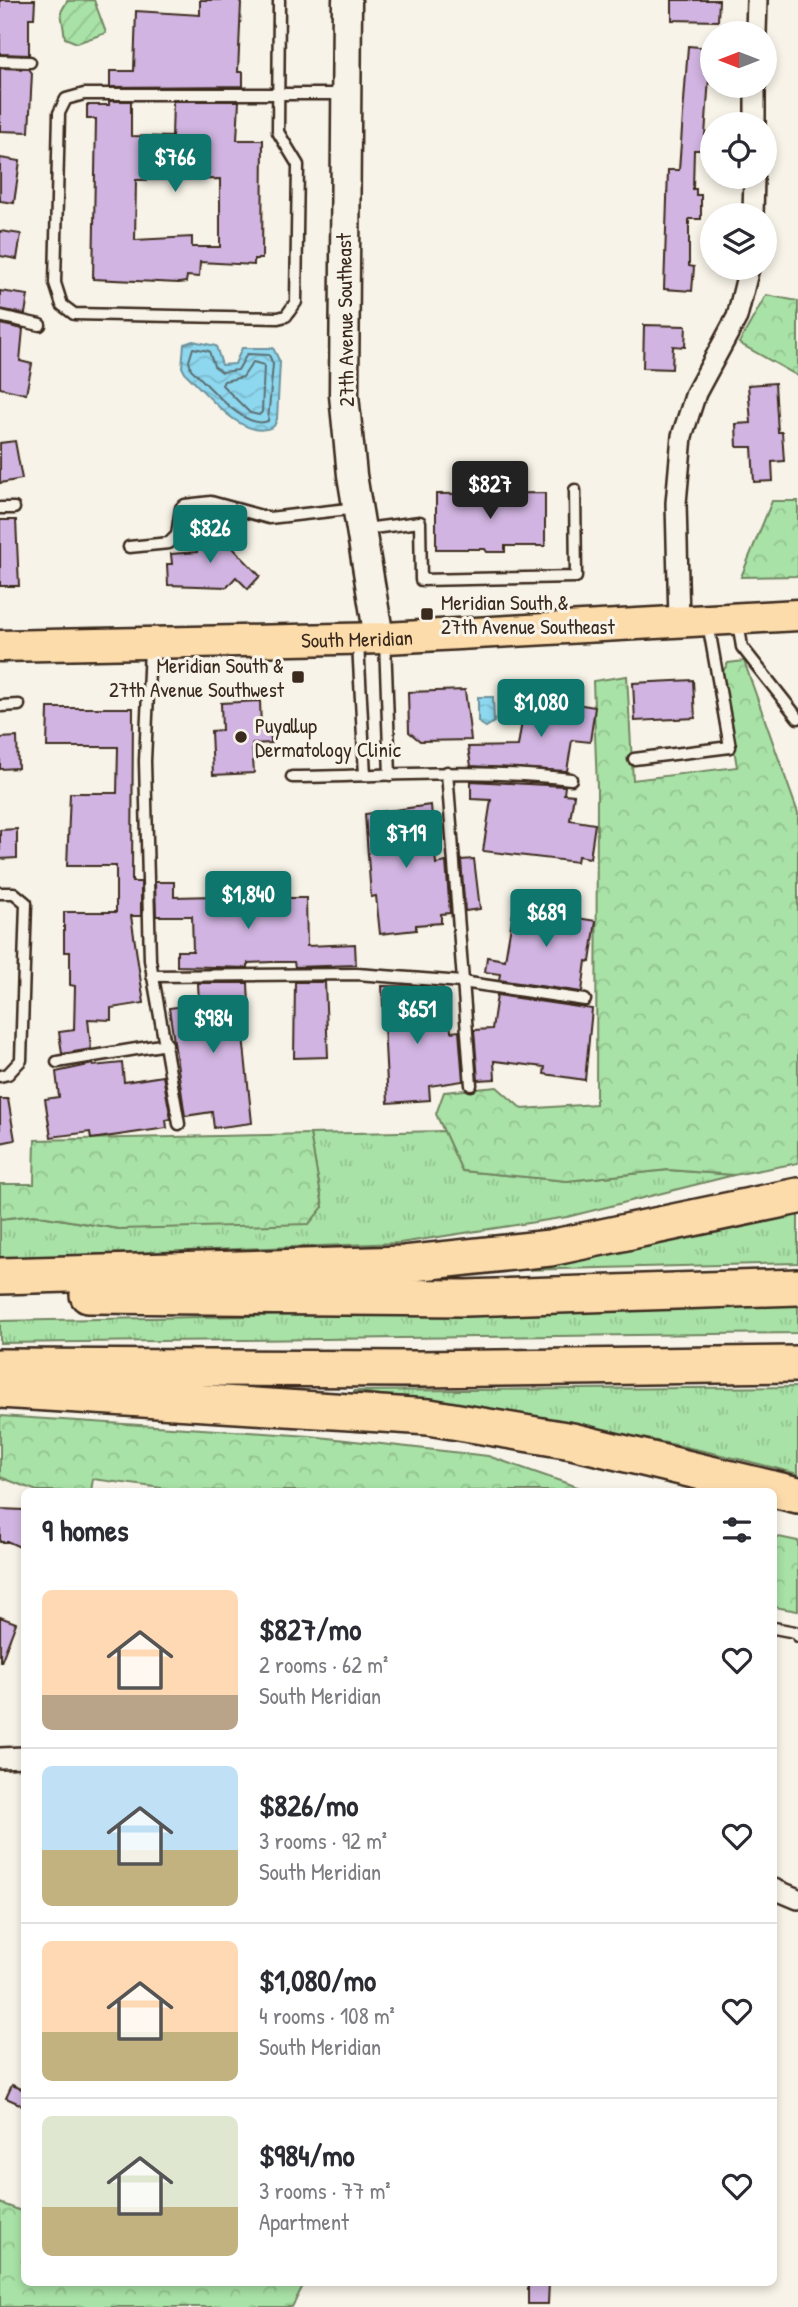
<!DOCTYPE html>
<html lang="en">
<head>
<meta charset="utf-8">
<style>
	:root { --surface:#fff; --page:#f7f7f7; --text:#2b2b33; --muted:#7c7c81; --line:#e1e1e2; --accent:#0f766e }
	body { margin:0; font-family:"Patrick Hand",sans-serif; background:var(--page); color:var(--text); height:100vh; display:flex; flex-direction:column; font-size:26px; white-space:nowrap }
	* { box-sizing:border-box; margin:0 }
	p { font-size:23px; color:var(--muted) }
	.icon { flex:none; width:38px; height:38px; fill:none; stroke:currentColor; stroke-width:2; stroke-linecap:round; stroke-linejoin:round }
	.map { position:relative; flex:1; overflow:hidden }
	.panel { position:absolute; left:21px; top:1488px; width:756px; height:798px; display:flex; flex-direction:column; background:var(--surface); border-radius:10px; box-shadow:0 4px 10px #0003 }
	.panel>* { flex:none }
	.needle { width:46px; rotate:270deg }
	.controls { position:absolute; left:700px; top:21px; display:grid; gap:14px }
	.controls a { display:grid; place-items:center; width:77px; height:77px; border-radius:50%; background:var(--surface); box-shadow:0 4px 10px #0003; font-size:35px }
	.price { position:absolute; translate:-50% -60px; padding:0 16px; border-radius:7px; background:var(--accent); color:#fff; font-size:23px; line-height:46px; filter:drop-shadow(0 2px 4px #0008) }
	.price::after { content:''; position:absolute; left:50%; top:42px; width:21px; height:16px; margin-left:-10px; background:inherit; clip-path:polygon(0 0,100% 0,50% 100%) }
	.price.current { background:#222; color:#fff }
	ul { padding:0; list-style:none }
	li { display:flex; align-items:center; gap:21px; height:175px; padding:0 21px }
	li+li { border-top:2px solid var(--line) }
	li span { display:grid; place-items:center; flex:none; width:196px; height:140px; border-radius:10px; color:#555 }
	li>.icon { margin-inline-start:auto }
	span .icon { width:84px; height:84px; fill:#fffc; stroke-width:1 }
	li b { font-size:30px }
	h2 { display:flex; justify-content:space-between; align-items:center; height:84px; padding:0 21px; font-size:30px }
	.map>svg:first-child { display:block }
</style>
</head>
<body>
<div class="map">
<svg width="798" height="2307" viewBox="0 0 798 2307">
	<defs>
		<pattern id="grass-tufts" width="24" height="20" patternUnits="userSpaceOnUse" patternTransform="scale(1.75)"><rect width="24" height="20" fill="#a8e2a6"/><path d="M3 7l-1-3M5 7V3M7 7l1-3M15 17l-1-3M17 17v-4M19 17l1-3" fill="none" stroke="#92c28e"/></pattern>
		<pattern id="forest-crowns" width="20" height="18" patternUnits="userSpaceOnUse" patternTransform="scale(1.75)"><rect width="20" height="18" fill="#a8e2a6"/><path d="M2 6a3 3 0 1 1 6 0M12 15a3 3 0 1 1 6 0" fill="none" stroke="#92c28e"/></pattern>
		<pattern id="garden-furrows" width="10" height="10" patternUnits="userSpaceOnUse" patternTransform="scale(1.75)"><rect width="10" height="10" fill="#a8e2a6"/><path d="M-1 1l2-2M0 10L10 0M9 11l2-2" fill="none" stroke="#92c28e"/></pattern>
		<pattern id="water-waves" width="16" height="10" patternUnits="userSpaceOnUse" patternTransform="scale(1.75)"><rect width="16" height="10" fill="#8dd7ef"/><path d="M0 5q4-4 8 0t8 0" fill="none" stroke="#7bb9cc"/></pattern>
	</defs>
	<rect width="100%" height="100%" fill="#f7f3e8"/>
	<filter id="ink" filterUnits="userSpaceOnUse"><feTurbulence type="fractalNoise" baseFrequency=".0143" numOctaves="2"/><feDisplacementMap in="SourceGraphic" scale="14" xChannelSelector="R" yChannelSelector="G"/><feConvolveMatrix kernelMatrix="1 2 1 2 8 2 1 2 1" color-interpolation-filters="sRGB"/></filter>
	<g filter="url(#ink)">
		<g fill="url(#grass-tufts)" stroke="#728662" stroke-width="2">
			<path d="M444,1131l19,40 104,10 101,-11 66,5 -167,42 -167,26 -400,15v-39l34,-4 85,14 204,-22 -13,-73z"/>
			<path d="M798,1209v54l-358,9z"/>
			<path d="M798,1305v28l-798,10v-22z"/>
			<path d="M798,1387v87c-146,-39 -295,-62 -445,-83z"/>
		</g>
		<g fill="url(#forest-crowns)" stroke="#728662" stroke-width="2">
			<path d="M766,295l32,6v75l-59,-33z"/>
			<path d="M772,501h26v75l-57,1z"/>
			<path d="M744,661l54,152v350l-64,12 -66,-5 -101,11 -105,-10 -26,-57 8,-22 53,-5 25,22 74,-5 1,-316 -4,-107 34,-5 6,104 104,-13 -15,-94 6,-10z"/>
			<path d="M310,1134l13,73 -14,17 -190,5 -85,-14 -34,4v-35h34l1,-44z"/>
			<path d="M0,1416l310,20 178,20 101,35h-404l-92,-12 -2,12h-54l-37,-14z"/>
			<path d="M774,1536l24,5v70l-24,-4z"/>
			<path d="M0,2203l24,9v70h281l-13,25h-292z"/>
		</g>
		<path fill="url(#garden-furrows)" stroke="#728662" stroke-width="2" d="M94,0l12,33 -29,10 -12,-5 -4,-26 6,-11z"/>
		<g fill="url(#water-waves)" stroke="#6c929b" stroke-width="2">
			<path d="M193,341l23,5 6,19 13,-1 7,-16h31l7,14 -3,57 -3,7c-30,18 -68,-34 -89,-53l-3,-6 2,-23z"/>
			<path d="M493,697l1,25 -8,5 -8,-5v-25z"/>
		</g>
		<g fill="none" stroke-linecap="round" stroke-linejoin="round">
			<g stroke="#5c6f72" stroke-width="2">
				<path d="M193,348l16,3 5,15 8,6 16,-2 9,-16 22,1 4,9 -5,57c-24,10 -59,-36 -77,-52l-2,-8z"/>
				<path d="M253,362l11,3 -2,47 -3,3 -9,-2 -28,-28 2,-4 19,-4z"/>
			</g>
		</g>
		<g fill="#d1b4e1" stroke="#3b2a1e" stroke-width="2" fill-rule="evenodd">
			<path d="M0,0h35l-1,18h-5v37l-29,-1z"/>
			<path d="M200,0h39l2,3 -3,69h5v14l-133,1v-16h24l2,-60 64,4z"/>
			<path d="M672,0h47l-1,21 -46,-1z"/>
			<path d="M688,46l23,2 -7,102h-10l-1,39h3v6h5v24h-12v47l5,1 -2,24 -28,-2 4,-119h11z"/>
			<path d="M0,68l29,1 3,4 -3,59 -29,-1z"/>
			<path d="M109,101h22v35l41,1 1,-36h66l-2,39h26l-1,119h-8v6l-54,-3 -1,15 -12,-1 -1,6 -7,1 -86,-4 3,-160h-9v-14h22zM220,179v68h-28v-10l-57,3 1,-60z"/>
			<path d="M0,158l20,3 -6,42 -14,-2z"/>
			<path d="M0,231l21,3 -4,25 -17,-3z"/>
			<path d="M0,291l28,4 -3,19 -25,-5z"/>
			<path d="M0,324l23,5 -3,32 12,3 -6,30 -26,-6z"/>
			<path d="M644,325l42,1 -1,21 -12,-1 -1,23 -29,-1z"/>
			<path d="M775,383l3,49h4l2,29 -12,1 1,19 -19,1 -2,-35h-15l-1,-23 15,-1 -3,-38z"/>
			<path d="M15,441l7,38 -22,4v-40z"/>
			<path d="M545,493v53h-40v6h-18l-2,-3h-49v-55z"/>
			<path d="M0,520h16l3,66h-19z"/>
			<path d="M215,529l1,19 16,-1 28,29 -12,13 -12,-12 -9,10 -59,-2 -1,-21h5l-1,-10 26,-2 -2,-22z"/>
			<path d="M693,680l2,38 -60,3 -2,-38z"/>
			<path d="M465,690l6,50 -51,1 -11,-9 -1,-40z"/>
			<path d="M552,700l43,7 -5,35 -18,-2 -5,31 -96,-5 -3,-19 50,-1 5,-31 4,1 2,-12h22z"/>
			<path d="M260,701l1,26 9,-1 1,17 -19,1 2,29 -41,2 -2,-44 11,-1 -1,-27z"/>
			<path d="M48,708h85l-1,174h9v34h-10l13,87 -33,5v12l-23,-1 3,30 -29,5 -3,-22 15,-2 1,-44 -5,-1v-33h-6v-40h52v-46h-49l3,-73h47l1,-46h-71z"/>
			<path d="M17,737l1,31 -18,1v-31z"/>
			<path d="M471,781l94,5 -1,8 10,1 -4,25 25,4 -5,34 -12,-2 -1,6 -94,-11 8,-51 -20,-1z"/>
			<path d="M431,805l5,59 10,-2 4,51 -9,1v9l-25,2v5l-36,4 -4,-38 -5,1 -6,-83z"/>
			<path d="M17,829v29l-17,1v-29z"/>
			<path d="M474,859l6,50 -15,2 -4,-51z"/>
			<path d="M155,882h19v15l42,-1 1,5 71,-7v4h18l1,48 48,-2 1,21 -61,2 -1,-5h-22l-24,1v5l-71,-2v-15h16l-1,-35h-36z"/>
			<path d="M515,901l45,8 -1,6 37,6 -6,41 -4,-1 -4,31 -83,-12 1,-6 -15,-2 2,-15 18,3z"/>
			<path d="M295,982h30l3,75 -34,1z"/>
			<path d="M198,983h50l1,22h-18l5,32 7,-1 9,87 -38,5 -2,-16 -27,4 -16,-108 30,-4z"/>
			<path d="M382,986l47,1v31l21,-1 1,15 8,-1 4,50 -34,5 1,14 -42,3z"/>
			<path d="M497,995l95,14 -7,71 -41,-6 1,-7 -51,-6 1,18 -17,1 -4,-50 18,-1z"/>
			<path d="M122,1063l2,19 39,-6 8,43 -5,1 1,8 -76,11 -1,-7 -39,5 -6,-38 14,-2 -3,-25 37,-8v2z"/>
			<path d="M0,1099h8l7,41 -15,3z"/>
			<path d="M0,1509l24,1v39l-15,-7h-9z"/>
			<path d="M0,1617l16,6 -15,39h-1z"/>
			<path d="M12,2085l12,5v16l-18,-8z"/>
			<path d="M528,2282h21l-1,22h-20z"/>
		</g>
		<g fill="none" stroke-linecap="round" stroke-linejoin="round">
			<g stroke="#3b2a1e" stroke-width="15">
				<g id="lane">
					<path d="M279,0l-1,132 20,33 -2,137 -10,14 -8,2 -204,-4 -12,-9 -7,-22 4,-170 7,-14 18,-5h260"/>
					<path d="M0,61l30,1"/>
					<path d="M0,316l40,9"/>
					<path d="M0,508h14"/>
					<path d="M365,529l55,-7 1,58 155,-3 -1,-87"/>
					<path d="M129,547l40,-4 8,-8 4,-27 4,-3 26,-3 58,16 88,-10"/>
					<path d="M738,622l4,25 56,71"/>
					<path d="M385,642l5,133"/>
					<path d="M358,643l7,132"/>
					<path d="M150,648l-5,113 5,199 29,164"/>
					<path d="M0,706l19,-1"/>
					<path d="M634,759l96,-12 -22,-124"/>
					<path d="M447,772l24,313"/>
					<path d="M292,777c94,-1 186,-9 279,2"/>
					<path d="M0,893h14l12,10 -5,157 -13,14 -8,2"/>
					<path d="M152,976l205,-2 105,8 123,18"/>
					<path d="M57,1062l110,-18"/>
					<path d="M774,1628l21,4 3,4"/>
				</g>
			</g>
			<g stroke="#3b2a1e" stroke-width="24">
				<g id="street">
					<path d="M756,33l1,-33"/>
					<path d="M755,124v-38"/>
					<path d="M753,215l1,-38"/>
					<path d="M679,620l-3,-117 6,-67 14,-43 41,-76 12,-49"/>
					<path d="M0,1758l24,-1"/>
					<path d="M774,1889l24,10"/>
				</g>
			</g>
			<g stroke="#3b2a1e" stroke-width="33">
				<path id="secondary" d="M347,0l-3,395 8,80 27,163"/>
			</g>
			<g stroke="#3b2a1e" stroke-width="35">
				<g id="primary">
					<path id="s1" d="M0,646l386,-8 412,-23"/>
				</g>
			</g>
			<g stroke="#3b2a1e" stroke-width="40">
				<g id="highway">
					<path d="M0,1276l404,-12 146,-16 248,-52"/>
					<path d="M88,1295l378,3 332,-11"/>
					<path d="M0,1367l418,2 380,-5"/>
					<path d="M0,1390l429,27 143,24 226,54"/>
				</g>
			</g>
			<use href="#lane" stroke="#f7f3e8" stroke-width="10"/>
			<use href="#street" stroke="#f7f3e8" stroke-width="19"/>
			<use href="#secondary" stroke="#f7f3e8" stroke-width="28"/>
			<use href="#primary" stroke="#fddcac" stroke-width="30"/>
			<use href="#highway" stroke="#fddcac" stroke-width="35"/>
		</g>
	</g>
	<g fill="#3b2a1e" stroke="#f7f3e8" stroke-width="2.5">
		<rect x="420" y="607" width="14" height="14" rx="3.5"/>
		<rect x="291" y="670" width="14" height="14" rx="3.5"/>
		<circle cx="241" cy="737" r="7"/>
	</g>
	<g text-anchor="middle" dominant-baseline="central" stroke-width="6" stroke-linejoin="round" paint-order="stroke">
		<g font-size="21" fill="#3b2a1e" stroke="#f7f3e8">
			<text transform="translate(345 320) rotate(-91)">27th Avenue Southeast</text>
			<text stroke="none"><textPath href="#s1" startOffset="357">South Meridian</textPath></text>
		</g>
		<g font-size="21" fill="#3b2a1e" stroke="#f7f3e8" text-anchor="start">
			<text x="441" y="602">Meridian South &amp;<tspan x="441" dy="24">27th Avenue Southeast</tspan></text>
			<text x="284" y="665" text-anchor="end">Meridian South &amp;<tspan x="284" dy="24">27th Avenue Southwest</tspan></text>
			<text x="255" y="725">Puyallup<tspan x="255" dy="24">Dermatology Clinic</tspan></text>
		</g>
	</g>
</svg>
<div class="controls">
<a><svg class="needle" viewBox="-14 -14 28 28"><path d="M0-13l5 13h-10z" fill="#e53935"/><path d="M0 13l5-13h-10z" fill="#7c7c81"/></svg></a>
<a><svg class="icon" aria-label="locate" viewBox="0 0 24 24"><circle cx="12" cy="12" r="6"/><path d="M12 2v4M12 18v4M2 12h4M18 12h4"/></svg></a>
<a><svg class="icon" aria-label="layers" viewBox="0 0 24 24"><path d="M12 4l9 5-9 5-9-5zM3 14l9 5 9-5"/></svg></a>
</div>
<b class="price" style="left:175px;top:194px">$766</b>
<b class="price current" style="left:490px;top:521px">$827</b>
<b class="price" style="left:210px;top:565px">$826</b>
<b class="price" style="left:541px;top:739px">$1,080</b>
<b class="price" style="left:406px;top:870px">$719</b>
<b class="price" style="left:248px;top:931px">$1,840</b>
<b class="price" style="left:546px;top:949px">$689</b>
<b class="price" style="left:417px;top:1046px">$651</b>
<b class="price" style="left:213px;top:1055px">$984</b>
<section class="panel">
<h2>9 homes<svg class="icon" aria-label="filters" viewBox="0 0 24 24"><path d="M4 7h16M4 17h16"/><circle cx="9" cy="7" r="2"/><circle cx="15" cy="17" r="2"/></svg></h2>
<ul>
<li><span style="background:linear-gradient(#ffd9b3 75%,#b9a48a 0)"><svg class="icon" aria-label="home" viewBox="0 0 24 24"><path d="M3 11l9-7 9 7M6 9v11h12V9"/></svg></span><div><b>$827/mo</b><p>2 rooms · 62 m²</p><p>South Meridian</p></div><svg class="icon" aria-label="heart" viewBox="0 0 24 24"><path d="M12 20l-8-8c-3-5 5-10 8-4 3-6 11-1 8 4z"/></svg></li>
<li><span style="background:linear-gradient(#bfe0f5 60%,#c2b280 0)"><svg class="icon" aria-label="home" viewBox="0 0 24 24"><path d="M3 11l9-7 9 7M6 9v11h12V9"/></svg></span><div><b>$826/mo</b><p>3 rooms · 92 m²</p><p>South Meridian</p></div><svg class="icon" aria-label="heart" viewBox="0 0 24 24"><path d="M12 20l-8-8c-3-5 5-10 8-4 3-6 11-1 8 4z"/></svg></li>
<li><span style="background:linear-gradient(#ffd9b3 65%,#c2b280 0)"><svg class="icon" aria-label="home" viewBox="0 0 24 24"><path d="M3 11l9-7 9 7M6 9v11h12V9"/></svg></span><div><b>$1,080/mo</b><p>4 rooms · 108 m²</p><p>South Meridian</p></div><svg class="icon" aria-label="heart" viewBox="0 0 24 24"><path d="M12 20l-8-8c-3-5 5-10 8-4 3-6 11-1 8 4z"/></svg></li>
<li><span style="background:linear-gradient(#dfe7d0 65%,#c2b280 0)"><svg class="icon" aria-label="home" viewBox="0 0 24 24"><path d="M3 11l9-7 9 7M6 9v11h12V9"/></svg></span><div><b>$984/mo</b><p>3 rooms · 77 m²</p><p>Apartment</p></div><svg class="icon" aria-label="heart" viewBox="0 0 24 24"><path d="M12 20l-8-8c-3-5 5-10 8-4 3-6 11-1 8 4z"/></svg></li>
</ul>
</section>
</div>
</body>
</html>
